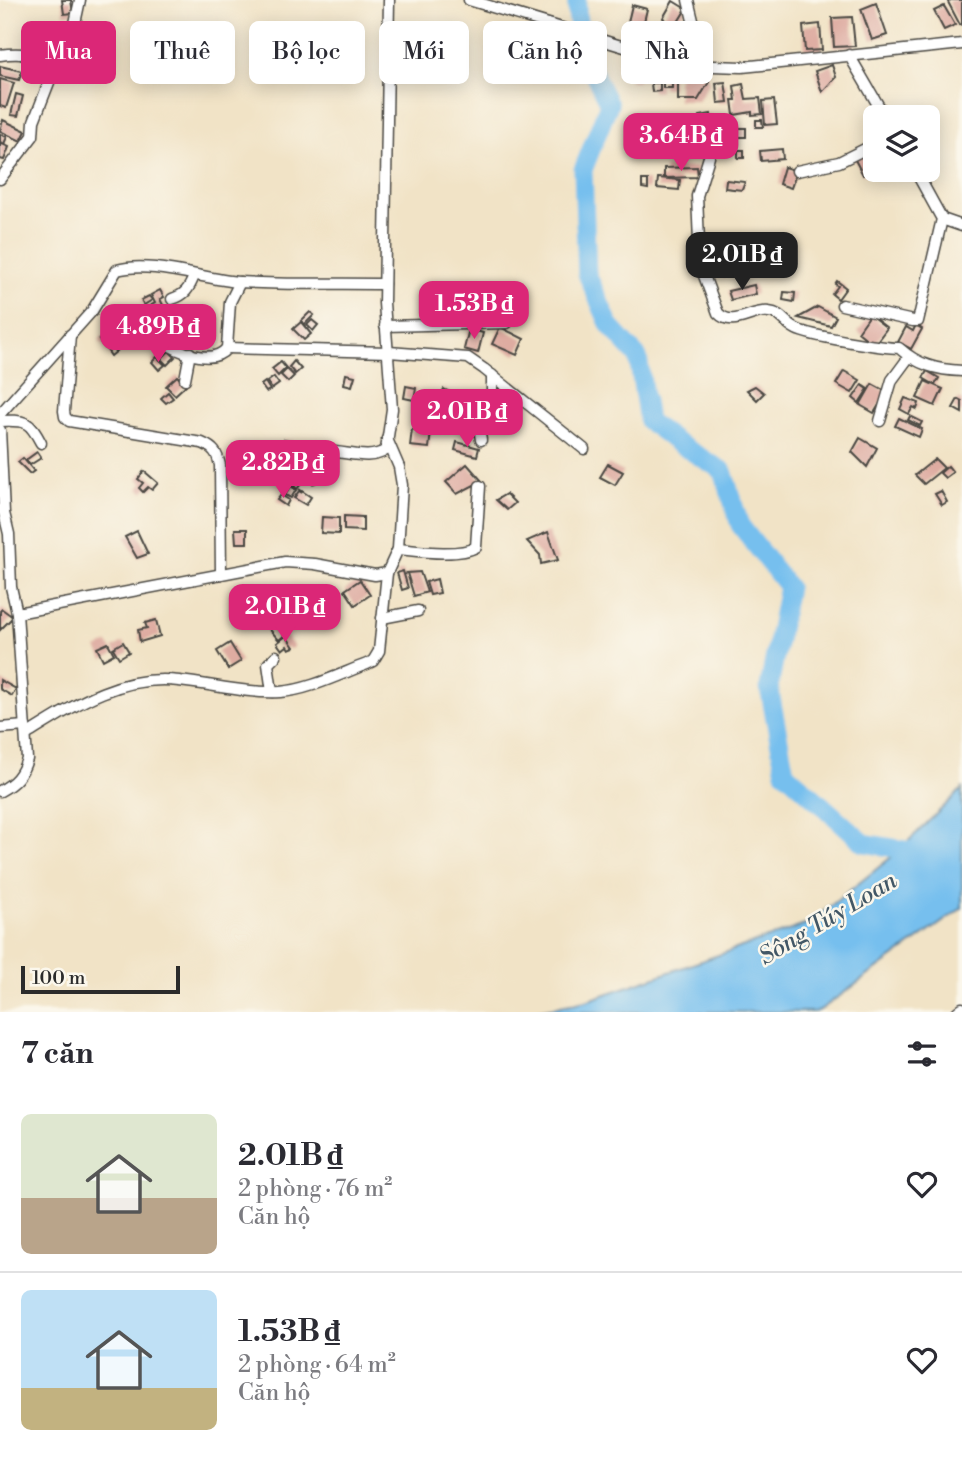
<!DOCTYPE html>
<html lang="vi">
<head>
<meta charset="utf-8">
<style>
	:root { --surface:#fff; --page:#f2f2f3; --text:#2b2b33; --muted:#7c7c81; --line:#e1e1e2; --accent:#db2777 }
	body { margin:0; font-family:"Libre Bodoni",serif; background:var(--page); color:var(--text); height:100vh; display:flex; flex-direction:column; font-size:26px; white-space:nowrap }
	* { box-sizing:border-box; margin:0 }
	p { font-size:23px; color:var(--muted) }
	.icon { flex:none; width:38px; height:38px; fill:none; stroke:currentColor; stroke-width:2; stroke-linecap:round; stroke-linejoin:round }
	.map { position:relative; height:1012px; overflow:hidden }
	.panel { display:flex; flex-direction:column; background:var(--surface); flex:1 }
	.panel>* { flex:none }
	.banner { position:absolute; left:21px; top:21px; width:920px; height:63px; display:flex; gap:14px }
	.tools { position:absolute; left:863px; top:105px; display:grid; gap:14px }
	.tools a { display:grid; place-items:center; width:77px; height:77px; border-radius:10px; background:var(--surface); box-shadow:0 4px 18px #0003; font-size:35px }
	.scale { position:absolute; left:21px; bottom:18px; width:159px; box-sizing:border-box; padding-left:7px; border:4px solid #2b2b2b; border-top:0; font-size:19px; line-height:24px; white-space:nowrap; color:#2b2b2b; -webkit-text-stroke:5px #fbf7ec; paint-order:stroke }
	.price { position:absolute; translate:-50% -60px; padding:0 16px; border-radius:14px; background:var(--accent); color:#fff; font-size:23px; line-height:46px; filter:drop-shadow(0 2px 4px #0008) }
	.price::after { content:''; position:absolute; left:50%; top:42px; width:21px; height:16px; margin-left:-10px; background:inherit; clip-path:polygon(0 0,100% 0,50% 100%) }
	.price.current { background:#222; color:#fff }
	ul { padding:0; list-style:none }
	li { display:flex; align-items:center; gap:21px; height:175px; padding:0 21px }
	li+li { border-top:2px solid var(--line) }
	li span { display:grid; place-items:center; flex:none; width:196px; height:140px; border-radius:10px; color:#555 }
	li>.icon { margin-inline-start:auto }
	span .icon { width:84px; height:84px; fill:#fffc; stroke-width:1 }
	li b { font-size:30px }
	h2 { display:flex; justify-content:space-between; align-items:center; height:84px; padding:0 21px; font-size:30px }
	.tag { padding:0 24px; border-radius:10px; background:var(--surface); box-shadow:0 4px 18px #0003; font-size:24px; line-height:63px }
	.tag.current { background:var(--accent); color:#fff }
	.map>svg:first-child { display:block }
</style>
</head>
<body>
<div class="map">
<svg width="962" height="1012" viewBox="0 0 962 1012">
	<rect width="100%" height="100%" fill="#fbf7ec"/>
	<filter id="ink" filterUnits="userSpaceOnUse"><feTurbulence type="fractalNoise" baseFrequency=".0143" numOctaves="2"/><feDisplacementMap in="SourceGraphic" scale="14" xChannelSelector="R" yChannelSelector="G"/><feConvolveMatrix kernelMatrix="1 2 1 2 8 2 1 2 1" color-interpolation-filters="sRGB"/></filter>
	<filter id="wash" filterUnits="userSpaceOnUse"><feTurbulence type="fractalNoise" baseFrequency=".00686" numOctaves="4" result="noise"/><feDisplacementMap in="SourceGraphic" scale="28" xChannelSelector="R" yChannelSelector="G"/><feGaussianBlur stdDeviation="1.57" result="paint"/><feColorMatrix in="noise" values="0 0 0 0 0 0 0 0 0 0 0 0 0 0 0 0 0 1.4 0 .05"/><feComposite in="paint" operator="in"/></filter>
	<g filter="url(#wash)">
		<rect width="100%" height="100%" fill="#f1e3c6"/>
		<path fill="#76bfee" stroke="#50758c" stroke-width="2" d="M962,789v119l-142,102 -5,2h-284l55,-11 222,-77 86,-69z"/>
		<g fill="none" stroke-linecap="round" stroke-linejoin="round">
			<path stroke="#76bfee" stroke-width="19" d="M577,0c-2,36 16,73 32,104l-26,66 4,104 23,52 28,31 10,64 28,21 47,29 17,54 48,62 -19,100 16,85 79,71 59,10"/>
		</g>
		<g id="blocks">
			<g fill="#deaca1">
				<path d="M62,0h9l2,13 -9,1z"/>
				<path d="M951,0h11v24l-2,1 -12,-23z"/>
				<path d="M673,1l13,8 -13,21 -10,-12z"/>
				<path d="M876,3l11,32 -15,5 -11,-31z"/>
				<path d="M632,5l15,4 -8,34 -15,-4z"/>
				<path d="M944,6l11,19 -11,5 -10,-19z"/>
				<path d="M852,17l3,29 -21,1 -2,-29z"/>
				<path d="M820,24l2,26 -17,1 -2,-25z"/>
				<path d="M832,65l4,12 -14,15 -7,-21z"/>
				<path d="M0,66l22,5 -3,9 -19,-4z"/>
				<path d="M630,67l8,1v13h-8z"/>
				<path d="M686,69l19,3 4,10 -11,18h-20v-25h8z"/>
				<rect x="640" y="72" width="13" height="8"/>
				<rect x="663" y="75" width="9" height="13"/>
				<path d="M0,79l14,4 -8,25 -6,-2z"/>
				<path d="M725,82l3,20 -10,1 -2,-20z"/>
				<path d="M651,83h9v8l-8,1z"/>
				<path d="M743,84l3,15 14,-1 2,16 -10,1v-3l-18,3 -2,-15h4l-2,-14z"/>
				<path d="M16,94l7,2 -5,20 -7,-1z"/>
				<path d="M774,100l3,24 -12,1 -2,-24z"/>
				<path d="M711,114l1,8 -11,2 -1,-8z"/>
				<path d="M3,120l23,11 -5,10 -21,-10z"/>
				<path d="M756,120h6l1,7h-7z"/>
				<path d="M733,127v19h-8l-1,-18z"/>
				<path d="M737,128h9v9h-10z"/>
				<path d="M0,134l7,3 -3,7 -4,-2z"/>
				<path d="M0,143l9,4 -5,13 -4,-1z"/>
				<path d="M875,147v22l-12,6 -9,-17z"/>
				<path d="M782,149l1,10 -22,2 -1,-10z"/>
				<rect x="738" y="150" width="6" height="8"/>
				<path d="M697,167l1,10 -34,1v-10z"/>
				<path d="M784,167l13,4 -6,17 -12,-4z"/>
				<path d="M658,178l22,2 -1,10 -22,-2z"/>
				<path d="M642,180h6v9l-6,-1z"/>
				<path d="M726,180l19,2 -3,8 -17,-2z"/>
				<path d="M729,258l4,17 -11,2 -4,-16z"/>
				<path d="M837,281l9,7 -8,11 -6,-5 6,-8 -3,-2z"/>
				<path d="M754,285l2,9 -25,6 -3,-9z"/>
				<path d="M160,290l4,7 -4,2 5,10 -14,8 -5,-9 9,-5 -4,-8z"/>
				<path d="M784,292l11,1 -1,9 -11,-2z"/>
				<path d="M149,296l3,4 -8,5 -3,-5z"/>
				<path d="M818,307l18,10 -5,9 -33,-8z"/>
				<path d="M310,312l4,3 -9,9 -4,-3z"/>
				<path d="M870,315l17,13 -13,17 -16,-13z"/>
				<path d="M312,320l6,5 -5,6 -6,-6z"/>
				<path d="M301,322l10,12 -7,6 -11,-11z"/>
				<rect x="164" y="324" width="9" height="6"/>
				<path d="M916,325l6,4 -11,20 -13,-7 8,-15 7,4z"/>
				<path d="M500,327l24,12 -7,16 -25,-11z"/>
				<path d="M469,329l14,4 -5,20 -14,-4z"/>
				<path d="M116,331l2,2 -9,8 3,3 -6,5 -7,-9 6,-5 2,3z"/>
				<path d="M119,333l8,8 -8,8 -8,-8z"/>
				<path d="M112,346l5,5 -6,5 -4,-6z"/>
				<path d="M169,351l6,6 -8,8 -6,-6z"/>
				<path d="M157,357l8,8 -6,5 -7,-8z"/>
				<path d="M294,361l7,8 -6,5 -6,-7z"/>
				<path d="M281,362l5,6 -8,8 -6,-7z"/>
				<path d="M287,369l7,7 -6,6 -7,-7z"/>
				<path d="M844,371l16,9 -8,13 -16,-9z"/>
				<path d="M927,371l12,7 -4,7 -12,-7z"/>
				<path d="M346,374l9,2 -3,10 -8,-2z"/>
				<path d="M177,376l9,9 -11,10 -9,-9z"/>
				<path d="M274,377l5,7 -7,5 -5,-7z"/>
				<path d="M925,381l18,8 -8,17 -18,-8z"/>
				<path d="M265,382l5,8 -4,2 -5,-7z"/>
				<path d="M872,384l15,8 -13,21 -14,-8z"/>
				<path d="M862,385l6,4 -9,14 -6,-5z"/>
				<path d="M406,386l10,2 -2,12 -10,-2z"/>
				<path d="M755,386l9,7 -7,7 -10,-10z"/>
				<path d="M444,389l9,5 1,10 -17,-3z"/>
				<path d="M168,392l5,6 -7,5 -5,-5z"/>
				<path d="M905,398l14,5 -2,6 -4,-2 -4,7 -9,-5z"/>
				<path d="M958,399l4,2v12l-9,-5z"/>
				<path d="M475,416l1,11 -15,2 -1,-12z"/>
				<path d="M910,416l12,6 -2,4 -12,-6z"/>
				<path d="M899,418l23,11 -3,8 -24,-11z"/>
				<path d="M412,429l19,3 -2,16 -19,-2z"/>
				<path d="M860,438l17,10 -10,19 -15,-15z"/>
				<path d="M284,439l12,3 -4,12 -12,-3z"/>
				<path d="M457,442l22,6 -2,8 -22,-6z"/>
				<path d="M299,444l7,2 -3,10 -7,-2z"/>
				<path d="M308,446l7,3 -4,10 -7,-3z"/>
				<path d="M37,452l4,6 -11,7 -4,-5z"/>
				<path d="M23,458l11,13 -4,3 -12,-12z"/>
				<path d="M935,459l9,9 -20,16 -9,-9z"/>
				<path d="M467,464l15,17 -25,13 -11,-12z"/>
				<path d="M608,464l15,8 -8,13 -15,-8z"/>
				<path d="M948,466l5,6 -8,6 -5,-5z"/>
				<path d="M144,471l14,12 -6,7 -4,-3 -5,5 -4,-4 4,-5 -5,-4z"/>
				<path d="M299,474l6,5 -8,10 -6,-6z"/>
				<path d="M291,486l5,4 -5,8 -6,-3z"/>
				<path d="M299,489l12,8 -5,8 -12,-7 5,-7 3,2z"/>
				<path d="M941,491l6,11 -5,3 -7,-11z"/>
				<path d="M506,494l9,9 -8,7 -11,-10z"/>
				<path d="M281,495l8,5 -3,6 -9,-6z"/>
				<path d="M344,516l19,1v14l-19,-1z"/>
				<path d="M322,517l17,1v16l-18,-1z"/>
				<path d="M235,529h12v14h-11z"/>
				<path d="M137,531l11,23 -11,4 -12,-21z"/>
				<path d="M548,532l10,28 -17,4 -1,-9 -13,-14z"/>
				<path d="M403,571l5,17 -6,2 -5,-17z"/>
				<path d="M420,572l7,20 -13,4 -7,-23z"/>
				<path d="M437,579l3,14 -10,2 -4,-13z"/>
				<path d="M360,580l10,15 -15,10 -10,-15z"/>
				<path d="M261,592l7,8 -9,8 -6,-3 -1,-5z"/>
				<path d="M304,603l2,4 4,-2 5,9 -20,12 -8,-15z"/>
				<path d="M2,609l11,8 -13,13v-19z"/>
				<path d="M267,618l6,7 3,-2 10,11 -7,6 -16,-18z"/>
				<path d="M156,620l4,16 -20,6 -2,-12 9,-2 -2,-5z"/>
				<path d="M286,636l8,11 -5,2 -2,-3 -5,4 -5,-7z"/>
				<path d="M123,642l6,10 -10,6 -6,-10z"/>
				<path d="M108,643l6,11 -11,6 -6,-12z"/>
				<path d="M230,643l11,18 -13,8 -11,-18z"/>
				<path d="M0,680l16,9 -4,7 -12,-7z"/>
			</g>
		</g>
	</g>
	<g filter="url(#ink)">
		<use href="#blocks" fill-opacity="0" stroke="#494742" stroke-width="2"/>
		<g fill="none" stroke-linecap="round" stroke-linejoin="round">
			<g stroke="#494742" stroke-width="13">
				<g id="minor">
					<path d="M469,0l215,65 58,2 220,-23"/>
					<path d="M688,0l16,65"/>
					<path d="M0,55c21,-3 37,0 57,7"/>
					<path d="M849,55l36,62"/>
					<path d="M709,157l-12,39 3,69 18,48c15,16 34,-4 51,-1 13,1 16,12 27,17 13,7 87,19 103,19 19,17 38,22 63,23"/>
					<path d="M797,171l42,-9 36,-18"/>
					<path d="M0,179l33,-43 1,-15 23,-59 17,-34 6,-28"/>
					<path d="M942,219l20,7"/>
					<path d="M172,299c13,-4 17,-10 22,-23"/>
					<path d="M842,305l71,16h5l24,-102 -27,-49"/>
					<path d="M385,326l122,-3"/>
					<path d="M70,335l-6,76 1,6 4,4 133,22c12,5 15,10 18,22l1,109"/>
					<path d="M160,340c17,11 52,27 67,8l3,-46 10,-20"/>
					<path d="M227,348l162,4 79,6 16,11 100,80"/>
					<path d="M185,379l5,-26"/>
					<path d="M0,414l92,-103 25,-41c33,-10 86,9 122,12 48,3 97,1 145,2"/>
					<path d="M0,421c25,-1 29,-1 41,22"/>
					<path d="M880,421l12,-41 17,-23"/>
					<path d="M0,430l4,83 5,21 2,53 6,26 10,146c-5,16 -12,24 -27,32"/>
					<path d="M481,440l-3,-20 14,-9v-36"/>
					<path d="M313,478v-18l5,-8c22,-4 49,11 68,-2l6,-41 -8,-106 5,-303"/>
					<path d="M398,549c20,2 61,8 78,-2l4,-61"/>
					<path d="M17,613l268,-51 30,2 60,11 12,-2 11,-24 4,-64 -3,-18 -12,-28"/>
					<path d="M382,618l36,-7"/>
					<path d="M272,692l-4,-28 8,-8"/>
					<path d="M0,728l25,-2"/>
					<path d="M26,735c47,-29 94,-61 153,-54 31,3 70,13 101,11 29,-2 60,-18 87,-28l6,-3 6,-10 8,-78"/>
					<path d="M957,1012l5,-4"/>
				</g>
			</g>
			<use href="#minor" stroke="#fff" stroke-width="10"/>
		</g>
	</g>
	<g text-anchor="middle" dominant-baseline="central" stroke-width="5" stroke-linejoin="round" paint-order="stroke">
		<g font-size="24" font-style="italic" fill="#425766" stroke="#fbf7ec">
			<text transform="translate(828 919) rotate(-31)">Sông Túy Loan</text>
		</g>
	</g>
</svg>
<div class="tools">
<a><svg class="icon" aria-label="layers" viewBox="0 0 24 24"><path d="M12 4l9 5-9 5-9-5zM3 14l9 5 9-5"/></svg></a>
</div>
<div class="scale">100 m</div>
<b class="price" style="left:681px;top:173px">3.64B ₫</b>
<b class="price current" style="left:742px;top:292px">2.01B ₫</b>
<b class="price" style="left:474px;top:341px">1.53B ₫</b>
<b class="price" style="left:158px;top:364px">4.89B ₫</b>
<b class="price" style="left:467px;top:449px">2.01B ₫</b>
<b class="price" style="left:283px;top:500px">2.82B ₫</b>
<b class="price" style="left:285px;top:644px">2.01B ₫</b>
<div class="banner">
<a class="tag current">Mua</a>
<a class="tag">Thuê</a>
<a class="tag">Bộ lọc</a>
<a class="tag">Mới</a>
<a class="tag">Căn hộ</a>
<a class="tag">Nhà</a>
</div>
</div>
<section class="panel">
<h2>7 căn<svg class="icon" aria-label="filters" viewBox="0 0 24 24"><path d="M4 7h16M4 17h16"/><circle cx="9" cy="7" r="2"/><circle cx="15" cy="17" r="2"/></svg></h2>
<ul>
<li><span style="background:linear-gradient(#dfe7d0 60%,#b9a48a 0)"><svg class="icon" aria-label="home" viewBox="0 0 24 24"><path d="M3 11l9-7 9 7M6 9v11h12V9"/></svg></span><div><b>2.01B ₫</b><p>2 phòng · 76 m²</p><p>Căn hộ</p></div><svg class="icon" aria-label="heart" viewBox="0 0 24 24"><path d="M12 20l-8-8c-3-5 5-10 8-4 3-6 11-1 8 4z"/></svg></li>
<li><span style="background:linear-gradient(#bfe0f5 70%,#c2b280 0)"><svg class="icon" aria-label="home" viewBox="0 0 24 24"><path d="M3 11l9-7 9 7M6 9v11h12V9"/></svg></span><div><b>1.53B ₫</b><p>2 phòng · 64 m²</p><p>Căn hộ</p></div><svg class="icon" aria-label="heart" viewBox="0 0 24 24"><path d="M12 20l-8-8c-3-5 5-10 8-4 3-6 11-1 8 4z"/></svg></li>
</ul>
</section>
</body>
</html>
